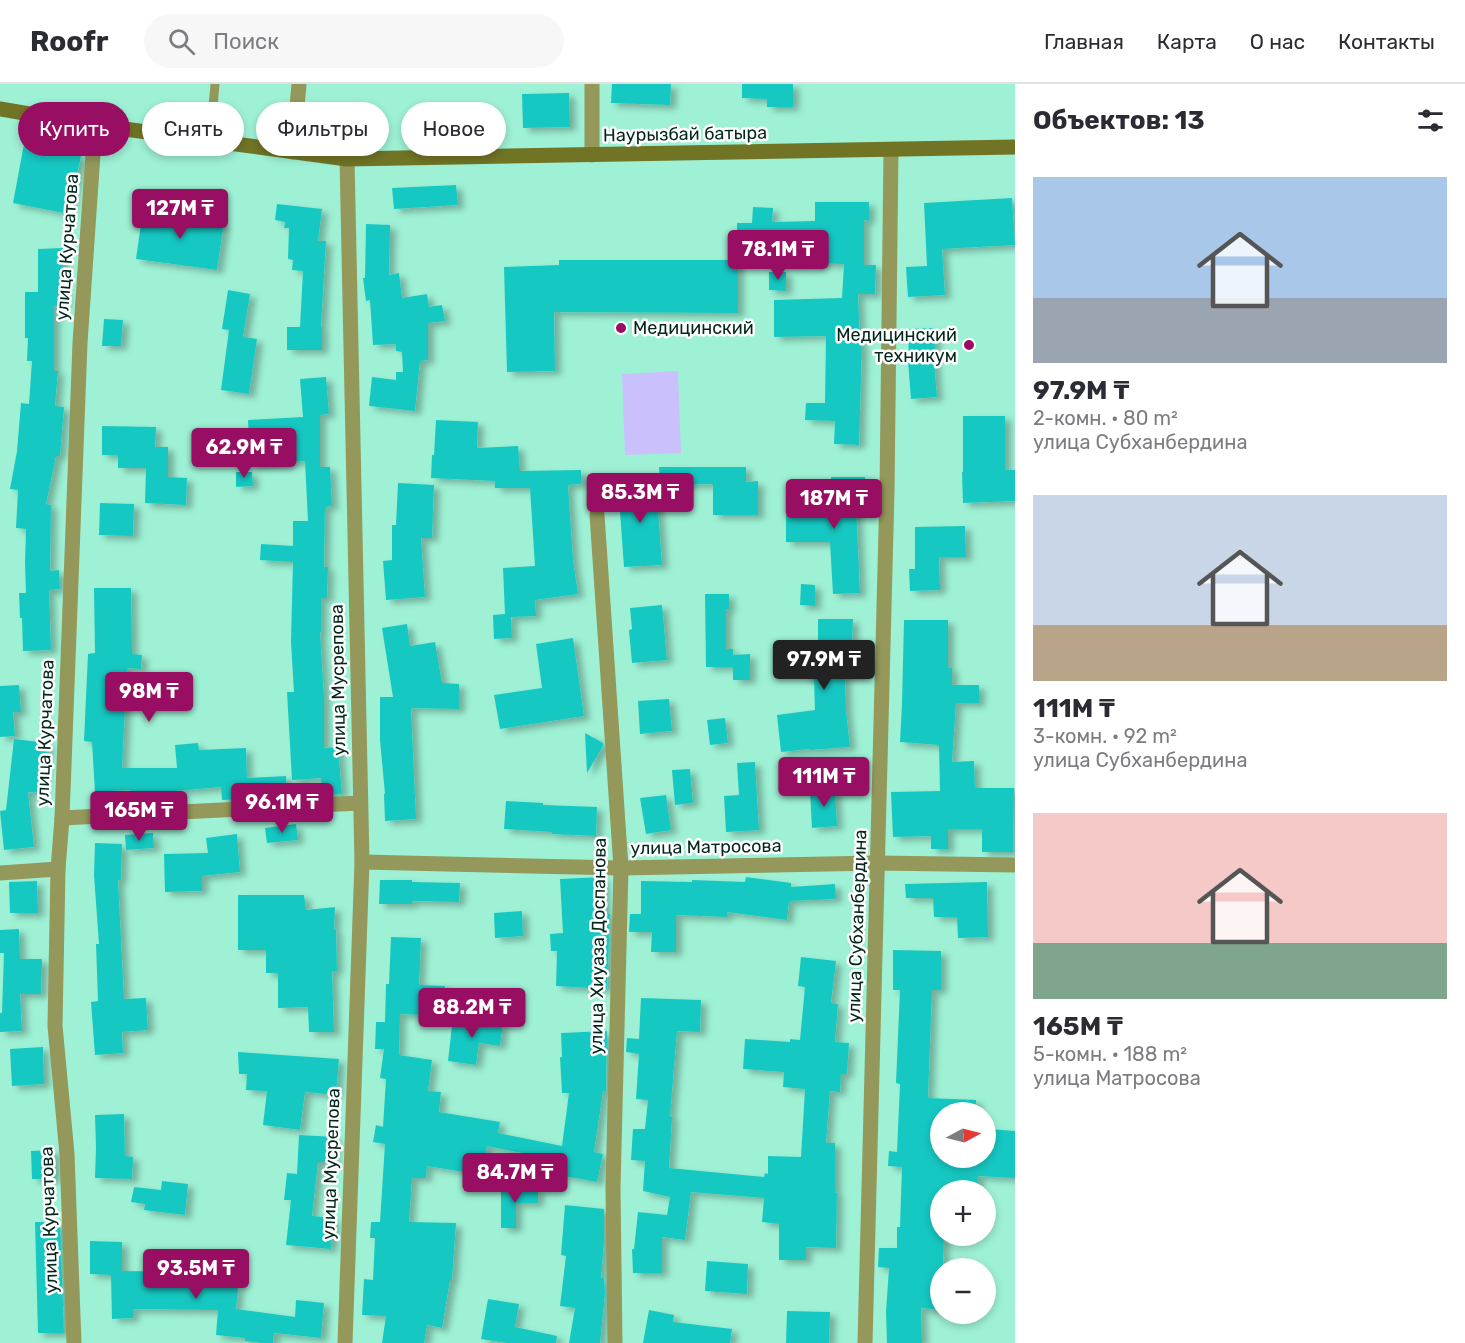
<!DOCTYPE html>
<html lang="ru">
<head>
<meta charset="utf-8">
<style>
	:root { --surface:#fff; --page:#f7f7f7; --text:#2b2b33; --muted:#7c7c81; --line:#e1e1e2; --accent:#980e62 }
	body { margin:0; font-family:Rubik,sans-serif; background:var(--page); color:var(--text); height:100vh; display:flex; flex-direction:column; font-size:22px; white-space:nowrap }
	* { box-sizing:border-box; margin:0 }
	p { font-size:20px; color:var(--muted) }
	.icon { flex:none; width:33px; height:33px; fill:none; stroke:currentColor; stroke-width:2; stroke-linecap:round; stroke-linejoin:round }
	.map { position:relative; flex:1; overflow:hidden }
	.side { display:flex; flex-direction:column; background:var(--surface); width:450px }
	.side>* { flex:none }
	.top-card { position:absolute; left:18px; top:18px; width:570px; height:54px; display:flex; gap:12px }
	.needle { width:39px; rotate:83deg }
	.controls { position:absolute; left:930px; top:1018px; display:grid; gap:12px }
	.controls a { display:grid; place-items:center; width:66px; height:66px; border-radius:50%; background:var(--surface); box-shadow:0 3px 9px #0003; font-size:30px }
	.price { position:absolute; translate:-50% -51px; padding:0 14px; border-radius:6px; background:var(--accent); color:#fff; font-size:20px; line-height:39px; filter:drop-shadow(0 2px 3px #0008) }
	.price::after { content:''; position:absolute; left:50%; top:36px; width:18px; height:14px; margin-left:-9px; background:inherit; clip-path:polygon(0 0,100% 0,50% 100%) }
	.price.on { background:#222; color:#fff }
	ul { padding:0; list-style:none }
	li { display:grid; align-content:center; gap:12px; height:318px; padding:0 18px }
	li span { display:grid; place-items:center; height:186px; border-radius:0px; color:#555 }
	li>.icon { margin-inline-start:auto }
	span .icon { width:108px; height:108px; fill:#fffc; stroke-width:1 }
	li b { font-size:26px }
	h2 { display:flex; justify-content:space-between; align-items:center; height:72px; padding:0 18px; font-size:26px }
	.chip { padding:0 21px; border-radius:27px; background:var(--surface); box-shadow:0 3px 9px #0003; font-size:21px; line-height:54px }
	.chip.on { background:var(--accent); color:#fff }
	header { display:flex; align-items:center; gap:36px; box-sizing:border-box; height:84px; padding:0 30px; background:var(--surface); border-bottom:2px solid var(--line) }
	header strong { font-size:28px }
	nav { display:flex; gap:33px; margin-inline-start:auto; font-size:21px }
	.search { width:420px; height:54px; background:var(--page); display:flex; align-items:center; gap:15px; box-sizing:border-box; padding:0 21px; border-radius:33px; color:var(--muted); font-size:22px }
	main { display:flex; flex:1; min-height:0 }
	.map>svg:first-child { display:block }
</style>
</head>
<body>
<header>
<strong>Roofr</strong>
<div class="search"><svg class="icon" aria-label="search" viewBox="0 0 24 24"><circle cx="10" cy="10" r="6"/><path d="M15 15l6 6"/></svg>Поиск</div>
<nav><a>Главная</a><a>Карта</a><a>О нас</a><a>Контакты</a></nav>
</header>
<main>
<div class="map">
<svg width="1015" height="1259" viewBox="0 0 1015 1259">
	<defs>
		<filter id="shadow"><feDropShadow dx="6" dy="4" stdDeviation="3" flood-color="#0004"/></filter>
	</defs>
	<rect width="100%" height="100%" fill="#9ef1d5"/>
	<path fill="#cac1fc" d="M678,287l3,82 -56,2 -3,-81z"/>
	<g fill="#19c8c2" filter="url(#shadow)">
		<path d="M612,0h59l-1,21 -59,-2z"/>
		<path d="M742,0h51v23h-26v-8l-25,-1z"/>
		<path d="M569,9l1,34 -47,1 -1,-34z"/>
		<path d="M24,60l57,12 -12,58 -56,-11z"/>
		<path d="M456,101l2,20 -64,4 -2,-21z"/>
		<path d="M1012,114l3,47 -73,4 3,46 -37,2 -2,-30 21,-1 -3,-63z"/>
		<path d="M815,118h54v19l-5,-1v45h12l-1,29h-17l2,49h2l-3,102 -25,-1 1,-23 -30,-1 1,-17h19l1,-67 -52,1v-37l68,-2 2,-34 -30,-1v-1l-34,1 -1,-26 -42,-3v-11h15l1,-16 20,1 -1,14 43,-1z"/>
		<path d="M277,120l45,5 -4,32h8l-5,86h1v23h-35v-23h13l3,-56 -11,-1 1,-10 -5,-1 1,-31h-5l1,-6 -10,-2z"/>
		<path d="M143,126l81,12 -7,48 -81,-11z"/>
		<path d="M366,140l24,1 -1,50 10,-2 3,25 25,-4 2,13 13,-2 3,16 -17,2v37l-8,1 -5,50 -46,-5 3,-29 24,3v-8h7l-1,-20 -6,-1v-7l-23,1 -3,-45 -4,1 -3,-23h2z"/>
		<path d="M63,164l2,57h-11v66h4l-3,35 9,1 -4,49h-4l-10,48 5,1 -1,66 9,-1 1,19 -11,1 2,60 -28,1 -1,-33h-2l-1,-25h7l-1,-30 1,-34 -10,-1 2,-38 -8,-1 7,-38 4,-48 8,1 3,-43h-5l1,-23h-3v-46h13v-43z"/>
		<path d="M559,176h179v53l-184,-1 1,59 -48,1 -3,-105 55,-2z"/>
		<path d="M769,188h17v19l-17,-1z"/>
		<path d="M228,206l22,4 -7,43 14,2 -8,55 -28,-4 8,-60 -7,-1z"/>
		<path d="M104,235l19,1 -2,26h-19z"/>
		<path d="M934,244l1,22h-2l4,47 -26,2 -3,-38h1l-1,-32z"/>
		<path d="M326,293l3,37 -9,1v52h10l2,39 -7,1 -1,60h4l-1,31h-6v34h-1l4,66v50l14,-1 4,47 -20,1 -1,-17 -29,2 -5,-88h7l-3,-50 2,-80 -33,-2 1,-16 32,2v-25h15l-3,-60 -55,4 -2,-45 55,-3 -3,-38z"/>
		<path d="M963,332h42v54h10v31l-52,2 -1,-31h1z"/>
		<path d="M436,336l42,2 -1,26 41,-2 2,25 61,-1v14l-13,1 5,75 5,34 -43,6 1,16 -25,1 1,21 -18,1 -1,-24 12,-1 -2,-46 32,-2 -5,-78h-35v-7l-64,-3 1,-23h2z"/>
		<path d="M102,342l54,1 -1,20h13v30l19,1 -1,27 -41,-2 1,-35h-28v-13h-16z"/>
		<path d="M659,383h87v15l12,-1v34h-45v-31l-53,1z"/>
		<path d="M236,388h16l1,14 -17,1z"/>
		<path d="M831,393h34v27h-9l4,89 -27,1 -3,-52h-44v-27l11,1v-11h34z"/>
		<path d="M656,397l6,84 -38,2 -6,-83z"/>
		<path d="M398,399l36,2 -2,53h-11l4,59 -39,3 -3,-39 9,-1v-35h4z"/>
		<path d="M100,419l34,1 -1,32 -34,-1z"/>
		<path d="M965,442l1,31h-27l1,33 -30,1 -1,-22h6v-42z"/>
		<path d="M801,500l14,1v21l-15,-1z"/>
		<path d="M94,504h37l1,66 10,1 -1,14 -14,-1 -5,100h55l-2,-23 23,-2 1,7 47,-2 1,30 39,-2 1,21 -65,3 -1,-13 -68,6v3h-23v-6l-35,2 -3,-50 -8,-1 4,-87 7,-1z"/>
		<path d="M705,510h24v16l-3,-1v40h7v6l17,-1v26h-17v-13h-27z"/>
		<path d="M662,521l5,55 -35,3 -3,-33 3,-1 -2,-21z"/>
		<path d="M818,535h35l-1,26 8,-1 1,30 -16,1 1,36 4,36 -40,3v-1l-29,3 -4,-37 38,-5 -1,-31h-9l-1,-32 14,-1z"/>
		<path d="M904,536h44v48h4v17h27v18h-23l-4,59 22,-1 1,27h39l-1,64h-31v-23h-34v20h-17v-13l-38,1 -2,-45 49,-1 -1,-46 -39,-3 2,-38z"/>
		<path d="M407,540l3,22 25,-4 7,41 17,1v25l-48,-1 5,111 -31,2 -1,-27h1l-5,-54v-43h13l-11,-69z"/>
		<path d="M573,554l11,78 -84,13 -6,-34 48,-7 -6,-44z"/>
		<path d="M19,601l2,27h-8l2,24 -15,1v-51z"/>
		<path d="M669,615l3,32 -32,3 -2,-33z"/>
		<path d="M725,634l3,25 -18,2 -3,-25z"/>
		<path d="M585,649l18,10v3l-16,27z"/>
		<path d="M14,655l34,4 -6,50 -14,-1 6,55 -30,3 -4,-39 6,-1z"/>
		<path d="M755,678l4,68 -33,2 -2,-36 15,-1 -2,-32z"/>
		<path d="M690,685l3,34 -18,2 -3,-35z"/>
		<path d="M835,705l2,37 -25,2 -2,-37z"/>
		<path d="M666,711l5,35 -25,4 -6,-36z"/>
		<path d="M506,717l37,2v2l54,2 -1,29 -44,-2v-2l-48,-3z"/>
		<path d="M296,740l2,16 -31,3 -2,-15z"/>
		<path d="M153,749l1,15 -28,2 -1,-15z"/>
		<path d="M237,750l3,38 -38,4v15l-37,1 -1,-38 44,-1 -2,-15z"/>
		<path d="M95,759l27,1 -1,36h-3l6,119 22,-1 2,32 -26,2 1,21 -28,2 -4,-53 7,-1 -2,-57h3l-5,-69z"/>
		<path d="M603,793l2,37h5l-3,75 -51,-3 1,-35h-6l-1,-17 13,-1 -3,-54z"/>
		<path d="M746,793l45,6v4l44,-3 1,15 -47,2 -2,19 -60,-8v5l-51,-2v37h-25l1,-20h-23l1,-18h11v-33l51,1v-2l53,2z"/>
		<path d="M380,796h32v2l48,1 -1,19 -47,-1v3h-33z"/>
		<path d="M37,797l1,32h-28l-1,-31z"/>
		<path d="M987,798l1,55 -30,1 -1,-21h-23l-1,-19h-27l-1,-14z"/>
		<path d="M238,811h66l2,15 29,-3 -1,23h2l1,41h-5l2,61h-25l-1,-25 -30,1v-35h-12v-23h-28z"/>
		<path d="M522,827l1,25 -28,2 -1,-25z"/>
		<path d="M19,845l1,30h22l-1,35h-21l2,37 -22,1v-19h2l2,-60h-4v-23z"/>
		<path d="M391,853l30,1 -2,47 26,1 -1,30 -44,-2 -1,41 33,5 -4,31 13,1 -2,20 61,10 -2,11 64,13 7,-53h-7l-2,-36h2l-1,-24 46,-2 -1,60h-3l-9,61 9,2 -6,28 -38,-7 3,-14 -75,-15 -5,29 -55,-9 -1,12h-14l-3,44 47,1 -4,57h-2l-8,48 -15,-3 -3,18h-42l4,-27 -24,-1 2,-36 9,1 2,-42h-5l1,-16h9l5,-78 -12,-2 3,-17 7,2 3,-48 -6,-1 4,-29h-9l1,-27h9l1,-38h3z"/>
		<path d="M893,866l48,1v39h-9l-4,108 48,2v13h-36v45h46l3,-29 26,2v47l-37,-2 -1,13 -15,-2v4h-22v45h4l-1,31h-3v43l-19,-2 1,35h-35l-1,-31 3,-44 -11,-1 1,-19h18v-21h3l2,-60 -14,-1 1,-15 8,1 3,-68 -4,-1 4,-93h-7z"/>
		<path d="M801,873l35,4 -5,42 7,1 -3,38 14,1 -2,31h-6l-1,18 -10,-1 -4,52h9v49l2,1 -1,55 -30,-1v13h-27v-36l-17,-2 2,-24 -73,-6 -6,48 -23,-3v36h-29l-1,-24h2l4,-37 29,3 3,-18 -27,-6 2,-30 -14,-1 2,-31h12l3,-29 -12,-1 3,-45 -13,-2 1,-14 12,1 2,-41 60,2 -1,32 -23,-1 -7,85 2,1 -3,51 95,9 1,-4 3,1v-18l33,1 4,-68 -22,-2 1,-15 -41,-3 2,-30 45,3v-3l10,1 5,-53 -7,-1z"/>
		<path d="M453,933l50,6 -3,23 -21,-3 -3,22 -28,-4z"/>
		<path d="M43,963l1,37 -32,2 -2,-37z"/>
		<path d="M238,968l101,7 -3,36 -31,-3 -5,38 -37,-5 4,-34 -21,-1 1,-16h-8z"/>
		<path d="M124,1030l1,42 8,1 -1,22 -37,-1 1,-31 -1,-32z"/>
		<path d="M299,1051l36,2 -2,25h-15l-6,54 22,2 -3,31 -45,-4 5,-45h-7l3,-27 10,1z"/>
		<path d="M54,1066l1,29h-23l-1,-28z"/>
		<path d="M162,1097l26,3 -3,31 -41,-5 1,-6 -14,-2 3,-15 27,3z"/>
		<path d="M538,1104v15h-22v25h-15v-39z"/>
		<path d="M565,1121l39,4v32l-3,37h3l1,15 -5,50h-31l6,-35 -15,-2 6,-50 -5,-1z"/>
		<path d="M35,1138h25l4,111h-26z"/>
		<path d="M90,1157l32,1v29l71,1 -1,12 46,3 -2,22 59,8 1,-17 28,3 -3,35 -47,-5 -1,10h-11l-17,-2v-3l-29,-3 2,-25 -85,-1v9l-21,1 -1,-44 -21,-1z"/>
		<path d="M707,1177l41,3 -1,30 -42,-3z"/>
		<path d="M488,1215l31,5 -4,23 42,9 -1,7h-49l-26,-4z"/>
		<path d="M649,1226l25,5 -1,7 59,7 -2,14h-87z"/>
		<path d="M787,1227l43,1 -1,31h-43z"/>
	</g>
	<g fill="none" stroke-linecap="round" stroke-linejoin="round">
		<path stroke="#94985a" stroke-width="9" d="M210,57l5,-57"/>
		<g stroke="#94985a" stroke-width="15">
			<path d="M293,68l6,-68"/>
			<path d="M592,71v-71"/>
			<path d="M597,431l24,353 -8,320 2,155"/>
			<path d="M62,734l298,-15"/>
			<path d="M362,778l259,6 257,-5 137,2"/>
			<path d="M0,789l58,-4"/>
			<path d="M74,1259l-7,-189 -12,-128 3,-157 4,-51 18,-475 15,-218"/>
			<path d="M345,1259l17,-481 -15,-703"/>
			<path d="M865,1259l22,-852 4,-341"/>
		</g>
		<path stroke="#717424" stroke-width="15" d="M0,25l95,16 252,34 668,-12"/>
	</g>
	<g fill="#980e62" stroke="#fefefe" stroke-width="2">
		<circle cx="621" cy="244" r="6"/>
		<circle cx="969" cy="261" r="6"/>
	</g>
	<g text-anchor="middle" dominant-baseline="central" stroke-width="5" stroke-linejoin="round" paint-order="stroke">
		<g font-size="18" fill="#03271d" stroke="#fefefe">
			<text transform="translate(685 50) rotate(-1)">Наурызбай батыра</text>
			<text transform="translate(67 163) rotate(-86)">улица Курчатова</text>
			<text transform="translate(338 596) rotate(-91)">улица Мусрепова</text>
			<text transform="translate(45 649) rotate(-88)">улица Курчатова</text>
			<text transform="translate(706 763) rotate(-1)">улица Матросова</text>
			<text transform="translate(857 842) rotate(-88)">улица Субханбердина</text>
			<text transform="translate(598 862) rotate(-89)">улица Хиуаза Доспанова</text>
			<text transform="translate(331 1080) rotate(-88)">улица Мусрепова</text>
			<text transform="translate(49 1136) rotate(-92)">улица Курчатова</text>
		</g>
		<g font-size="18" fill="#03271d" stroke="#fefefe" text-anchor="start">
			<text x="633" y="244">Медицинский</text>
			<text x="957" y="251" text-anchor="end">Медицинский<tspan x="957" dy="21">техникум</tspan></text>
		</g>
	</g>
</svg>
<div class="controls">
<a><svg class="needle" viewBox="-14 -14 28 28"><path d="M0-13l5 13h-10z" fill="#e53935"/><path d="M0 13l5-13h-10z" fill="#7c7c81"/></svg></a>
<a>+</a>
<a>−</a>
</div>
<b class="price" style="left:180px;top:156px">127M ₸</b>
<b class="price" style="left:778px;top:197px">78.1M ₸</b>
<b class="price" style="left:244px;top:395px">62.9M ₸</b>
<b class="price" style="left:640px;top:440px">85.3M ₸</b>
<b class="price" style="left:834px;top:446px">187M ₸</b>
<b class="price on" style="left:824px;top:607px">97.9M ₸</b>
<b class="price" style="left:149px;top:639px">98M ₸</b>
<b class="price" style="left:824px;top:724px">111M ₸</b>
<b class="price" style="left:282px;top:750px">96.1M ₸</b>
<b class="price" style="left:139px;top:758px">165M ₸</b>
<b class="price" style="left:472px;top:955px">88.2M ₸</b>
<b class="price" style="left:515px;top:1120px">84.7M ₸</b>
<b class="price" style="left:196px;top:1216px">93.5M ₸</b>
<div class="top-card">
<a class="chip on">Купить</a>
<a class="chip">Снять</a>
<a class="chip">Фильтры</a>
<a class="chip">Новое</a>
</div>
</div>
<section class="side">
<h2>Объектов: 13<svg class="icon" aria-label="filters" viewBox="0 0 24 24"><path d="M4 7h16M4 17h16"/><circle cx="9" cy="7" r="2"/><circle cx="15" cy="17" r="2"/></svg></h2>
<ul>
<li><span style="background:linear-gradient(#a9c7e8 65%,#9aa5b1 0)"><svg class="icon" aria-label="home" viewBox="0 0 24 24"><path d="M3 11l9-7 9 7M6 9v11h12V9"/></svg></span><div><b>97.9M ₸</b><p>2-комн. · 80 m²</p><p>улица Субханбердина</p></div></li>
<li><span style="background:linear-gradient(#c9d6e8 70%,#b9a48a 0)"><svg class="icon" aria-label="home" viewBox="0 0 24 24"><path d="M3 11l9-7 9 7M6 9v11h12V9"/></svg></span><div><b>111M ₸</b><p>3-комн. · 92 m²</p><p>улица Субханбердина</p></div></li>
<li><span style="background:linear-gradient(#f6c9c9 70%,#7fa58c 0)"><svg class="icon" aria-label="home" viewBox="0 0 24 24"><path d="M3 11l9-7 9 7M6 9v11h12V9"/></svg></span><div><b>165M ₸</b><p>5-комн. · 188 m²</p><p>улица Матросова</p></div></li>
</ul>
</section>
</main>
</body>
</html>
